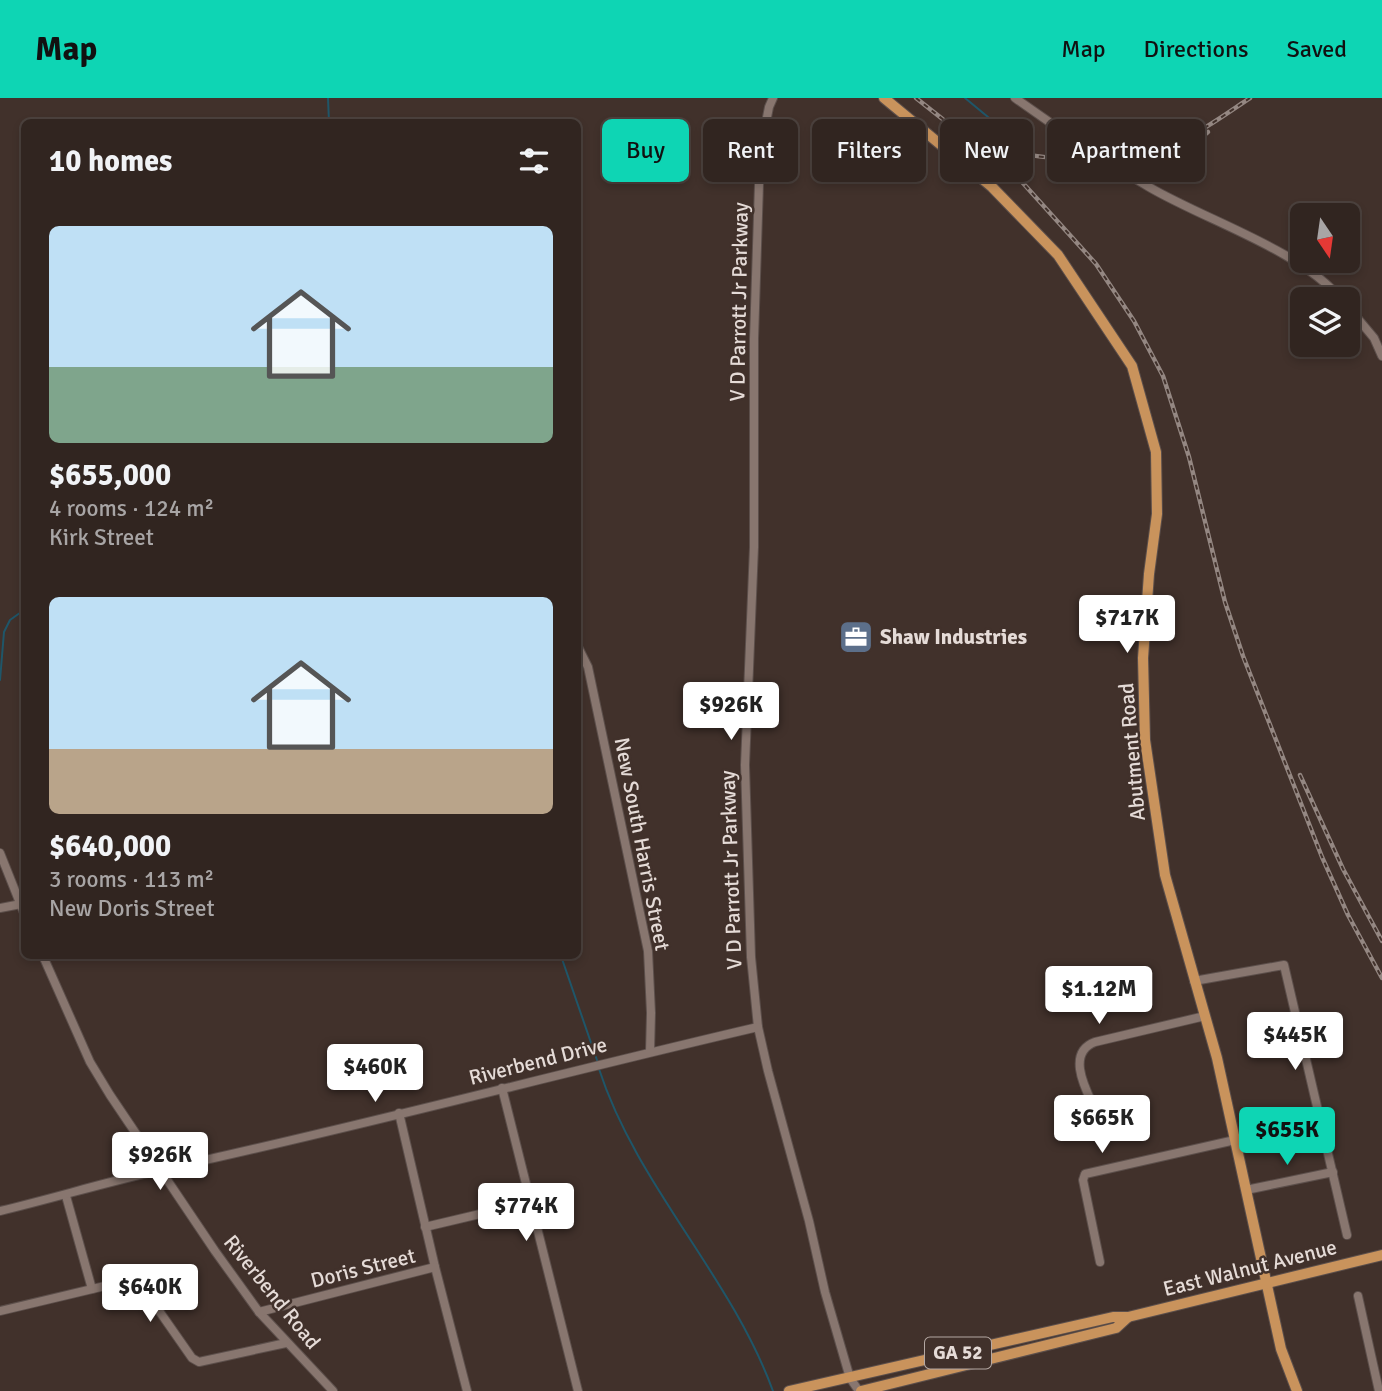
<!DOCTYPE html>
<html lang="en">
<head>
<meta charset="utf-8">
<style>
	:root { --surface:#312520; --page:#3d312d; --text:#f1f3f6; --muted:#a8a5a5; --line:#4c423e; --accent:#0ed5b4 }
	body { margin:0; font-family:Signika,sans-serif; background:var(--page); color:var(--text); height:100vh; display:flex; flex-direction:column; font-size:26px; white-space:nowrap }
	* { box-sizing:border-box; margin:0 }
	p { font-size:23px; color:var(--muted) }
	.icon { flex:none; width:38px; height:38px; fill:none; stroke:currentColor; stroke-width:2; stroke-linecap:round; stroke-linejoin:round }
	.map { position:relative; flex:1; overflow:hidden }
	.drawer { position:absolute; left:21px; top:21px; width:560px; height:840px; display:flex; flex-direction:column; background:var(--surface); border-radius:10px; box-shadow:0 4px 10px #0003,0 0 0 2px var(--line) }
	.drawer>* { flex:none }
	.guide { position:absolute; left:602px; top:21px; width:665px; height:63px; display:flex; gap:14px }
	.needle { width:46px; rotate:167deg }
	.tools { position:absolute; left:1290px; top:105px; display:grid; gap:14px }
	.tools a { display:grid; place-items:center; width:70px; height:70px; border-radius:10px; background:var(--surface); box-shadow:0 4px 10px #0003,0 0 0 2px var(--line); font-size:35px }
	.price { position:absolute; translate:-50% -60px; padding:0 16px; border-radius:7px; background:#fff; color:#222; font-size:23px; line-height:46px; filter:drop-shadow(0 2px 4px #0008) }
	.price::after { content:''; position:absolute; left:50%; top:42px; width:21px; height:16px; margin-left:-10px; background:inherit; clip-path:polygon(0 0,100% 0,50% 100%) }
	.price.on { background:var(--accent); color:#111 }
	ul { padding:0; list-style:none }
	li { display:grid; align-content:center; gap:14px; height:371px; padding:0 28px }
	li span { display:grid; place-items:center; height:217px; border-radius:10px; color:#555 }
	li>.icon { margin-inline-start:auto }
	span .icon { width:126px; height:126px; fill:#fffc; stroke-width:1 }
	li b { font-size:30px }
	h2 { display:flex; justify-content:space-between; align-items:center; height:84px; padding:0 28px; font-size:30px }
	.chip { padding:0 24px; border-radius:10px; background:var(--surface); box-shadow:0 4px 10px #0003,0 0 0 2px var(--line); font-size:24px; line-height:63px }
	.chip.on { background:var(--accent); color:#111 }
	header { display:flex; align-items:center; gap:42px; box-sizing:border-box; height:98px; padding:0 35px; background:var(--accent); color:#111 }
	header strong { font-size:33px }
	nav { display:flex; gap:38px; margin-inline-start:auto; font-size:24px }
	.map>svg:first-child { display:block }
</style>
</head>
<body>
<header>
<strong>Map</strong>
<nav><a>Map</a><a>Directions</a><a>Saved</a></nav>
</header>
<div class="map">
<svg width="1382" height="1293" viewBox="0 0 1382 1293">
	<rect width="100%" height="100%" fill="#41312b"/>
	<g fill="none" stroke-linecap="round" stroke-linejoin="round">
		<g stroke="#1f5669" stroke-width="2">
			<path d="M328,0l1,24"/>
			<path d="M965,0l52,43"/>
			<path d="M0,582l4,-48 6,-12 14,-10"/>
			<path d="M561,858l37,107"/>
			<path d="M599,971c38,117 132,207 174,322"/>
		</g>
		<g stroke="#5c4f4b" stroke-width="10">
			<g id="minor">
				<path d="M773,0l-4,9 -9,46 -6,186v208l-9,218 6,192 7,70 10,44 41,150 16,71 25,86 9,13"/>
				<path d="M1015,0c44,31 88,62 134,89 58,34 150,62 192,112"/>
				<path d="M1348,209l26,31 8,18"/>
				<path d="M578,549l10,20 60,284 3,62 -1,39"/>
				<path d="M0,755l24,60"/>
				<path d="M0,810l21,-4"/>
				<path d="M43,858l47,106 20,33 105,156 44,61 74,79"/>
				<path d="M1194,883l90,-16 63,270"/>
				<path d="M502,990l76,303"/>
				<path d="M1092,1005c-9,-19 -24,-51 3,-61l110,-26"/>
				<path d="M399,1015l36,154 32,124"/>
				<path d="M1246,1092l87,-18"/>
				<path d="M66,1098l26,93"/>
				<path d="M0,1113c55,-13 109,-30 165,-42 198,-43 395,-96 593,-142"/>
				<path d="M425,1129l106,-25"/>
				<path d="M1100,1164l-17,-82 2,-6 150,-34"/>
				<path d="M1358,1198l21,95"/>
				<path d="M0,1213l130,-31 11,5 51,73 7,4 87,-19"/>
				<path d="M259,1214l176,-45"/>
			</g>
		</g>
		<g stroke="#5c4f4b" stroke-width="12">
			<g id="major">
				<path d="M884,0l108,89 66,68 74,111 24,86 1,62 -8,60 -6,84 2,82 20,135 52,183 64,291 16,42"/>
				<path d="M789,1293l324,-74h15l254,-62"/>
				<path d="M861,1293l255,-63 12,-11"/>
			</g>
		</g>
		<use href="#minor" stroke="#88766f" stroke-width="8"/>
		<use href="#major" stroke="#c9935c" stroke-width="10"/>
		<g stroke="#948782" stroke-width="4.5">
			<g id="rail">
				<path d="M916,0l106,84 74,82 38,57 29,55 26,81 36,145 18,54 79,201 26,58 34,63"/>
				<path d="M975,31c48,31 71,32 127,26 25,-3 50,-5 74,-13 26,-10 51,-29 74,-44"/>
				<path d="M1185,53l23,-19"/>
				<path d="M1300,677l43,94 39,72"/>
			</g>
		</g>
		<use href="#rail" stroke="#41312b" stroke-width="2" stroke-dasharray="5" stroke-linecap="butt"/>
	</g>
	<defs>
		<g id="office-square" transform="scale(1.75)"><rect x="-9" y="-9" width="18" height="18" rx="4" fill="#5c6f8a" stroke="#41312b"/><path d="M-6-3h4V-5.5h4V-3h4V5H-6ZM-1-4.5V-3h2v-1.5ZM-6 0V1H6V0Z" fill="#fff"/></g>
	</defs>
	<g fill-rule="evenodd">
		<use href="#office-square" x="856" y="539"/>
	</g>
	<g text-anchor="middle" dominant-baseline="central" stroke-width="5" stroke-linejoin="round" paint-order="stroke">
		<rect fill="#41312b" stroke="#b4a8a3" stroke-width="2" x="925" y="1239.5" width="66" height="31" rx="5"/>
		<g font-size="19" font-weight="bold" fill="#e5dbd7">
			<text x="958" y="1255">GA 52</text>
		</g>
		<g font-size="21" fill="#e5dbd7" stroke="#41312b">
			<text transform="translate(739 204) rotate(-89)">V D Parrott Jr Parkway</text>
			<text transform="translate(1132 654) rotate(-95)">Abutment Road</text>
			<text transform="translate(642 746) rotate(79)">New South Harris Street</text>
			<text transform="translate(731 772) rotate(-92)">V D Parrott Jr Parkway</text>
			<text transform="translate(538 963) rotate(-14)">Riverbend Drive</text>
			<text transform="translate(363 1170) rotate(-14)">Doris Street</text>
			<text transform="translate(1250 1170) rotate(-14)">East Walnut Avenue</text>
			<text transform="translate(272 1194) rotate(51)">Riverbend Road</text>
		</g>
		<g font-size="21" font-weight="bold" fill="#e5dbd7" stroke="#41312b" text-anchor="start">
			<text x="880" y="539">Shaw Industries</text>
		</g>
	</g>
</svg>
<div class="tools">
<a><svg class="needle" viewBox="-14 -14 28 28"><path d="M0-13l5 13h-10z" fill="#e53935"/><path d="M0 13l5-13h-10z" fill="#a8a5a5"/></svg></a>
<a><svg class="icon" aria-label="layers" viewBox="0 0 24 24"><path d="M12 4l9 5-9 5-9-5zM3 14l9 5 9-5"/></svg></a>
</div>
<b class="price" style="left:1127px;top:557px">$717K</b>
<b class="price" style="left:731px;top:644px">$926K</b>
<b class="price" style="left:1099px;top:928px">$1.12M</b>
<b class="price" style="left:1295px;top:974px">$445K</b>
<b class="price" style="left:375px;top:1006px">$460K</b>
<b class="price" style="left:1102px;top:1057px">$665K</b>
<b class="price on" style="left:1287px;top:1069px">$655K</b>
<b class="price" style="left:160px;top:1094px">$926K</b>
<b class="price" style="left:526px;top:1145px">$774K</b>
<b class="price" style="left:150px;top:1226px">$640K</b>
<div class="guide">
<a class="chip on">Buy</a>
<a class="chip">Rent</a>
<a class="chip">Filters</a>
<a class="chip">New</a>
<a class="chip">Apartment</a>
</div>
<section class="drawer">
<h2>10 homes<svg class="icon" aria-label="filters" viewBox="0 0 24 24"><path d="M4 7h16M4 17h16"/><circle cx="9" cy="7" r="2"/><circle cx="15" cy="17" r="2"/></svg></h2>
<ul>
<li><span style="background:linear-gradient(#bfe0f5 65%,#7fa58c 0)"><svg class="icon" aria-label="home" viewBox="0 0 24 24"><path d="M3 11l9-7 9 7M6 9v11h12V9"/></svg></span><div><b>$655,000</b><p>4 rooms · 124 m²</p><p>Kirk Street</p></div></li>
<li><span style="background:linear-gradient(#bfe0f5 70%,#b9a48a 0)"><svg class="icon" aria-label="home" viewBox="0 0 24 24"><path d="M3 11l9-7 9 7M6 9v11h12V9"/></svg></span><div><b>$640,000</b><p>3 rooms · 113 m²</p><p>New Doris Street</p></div></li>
</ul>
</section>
</div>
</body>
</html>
